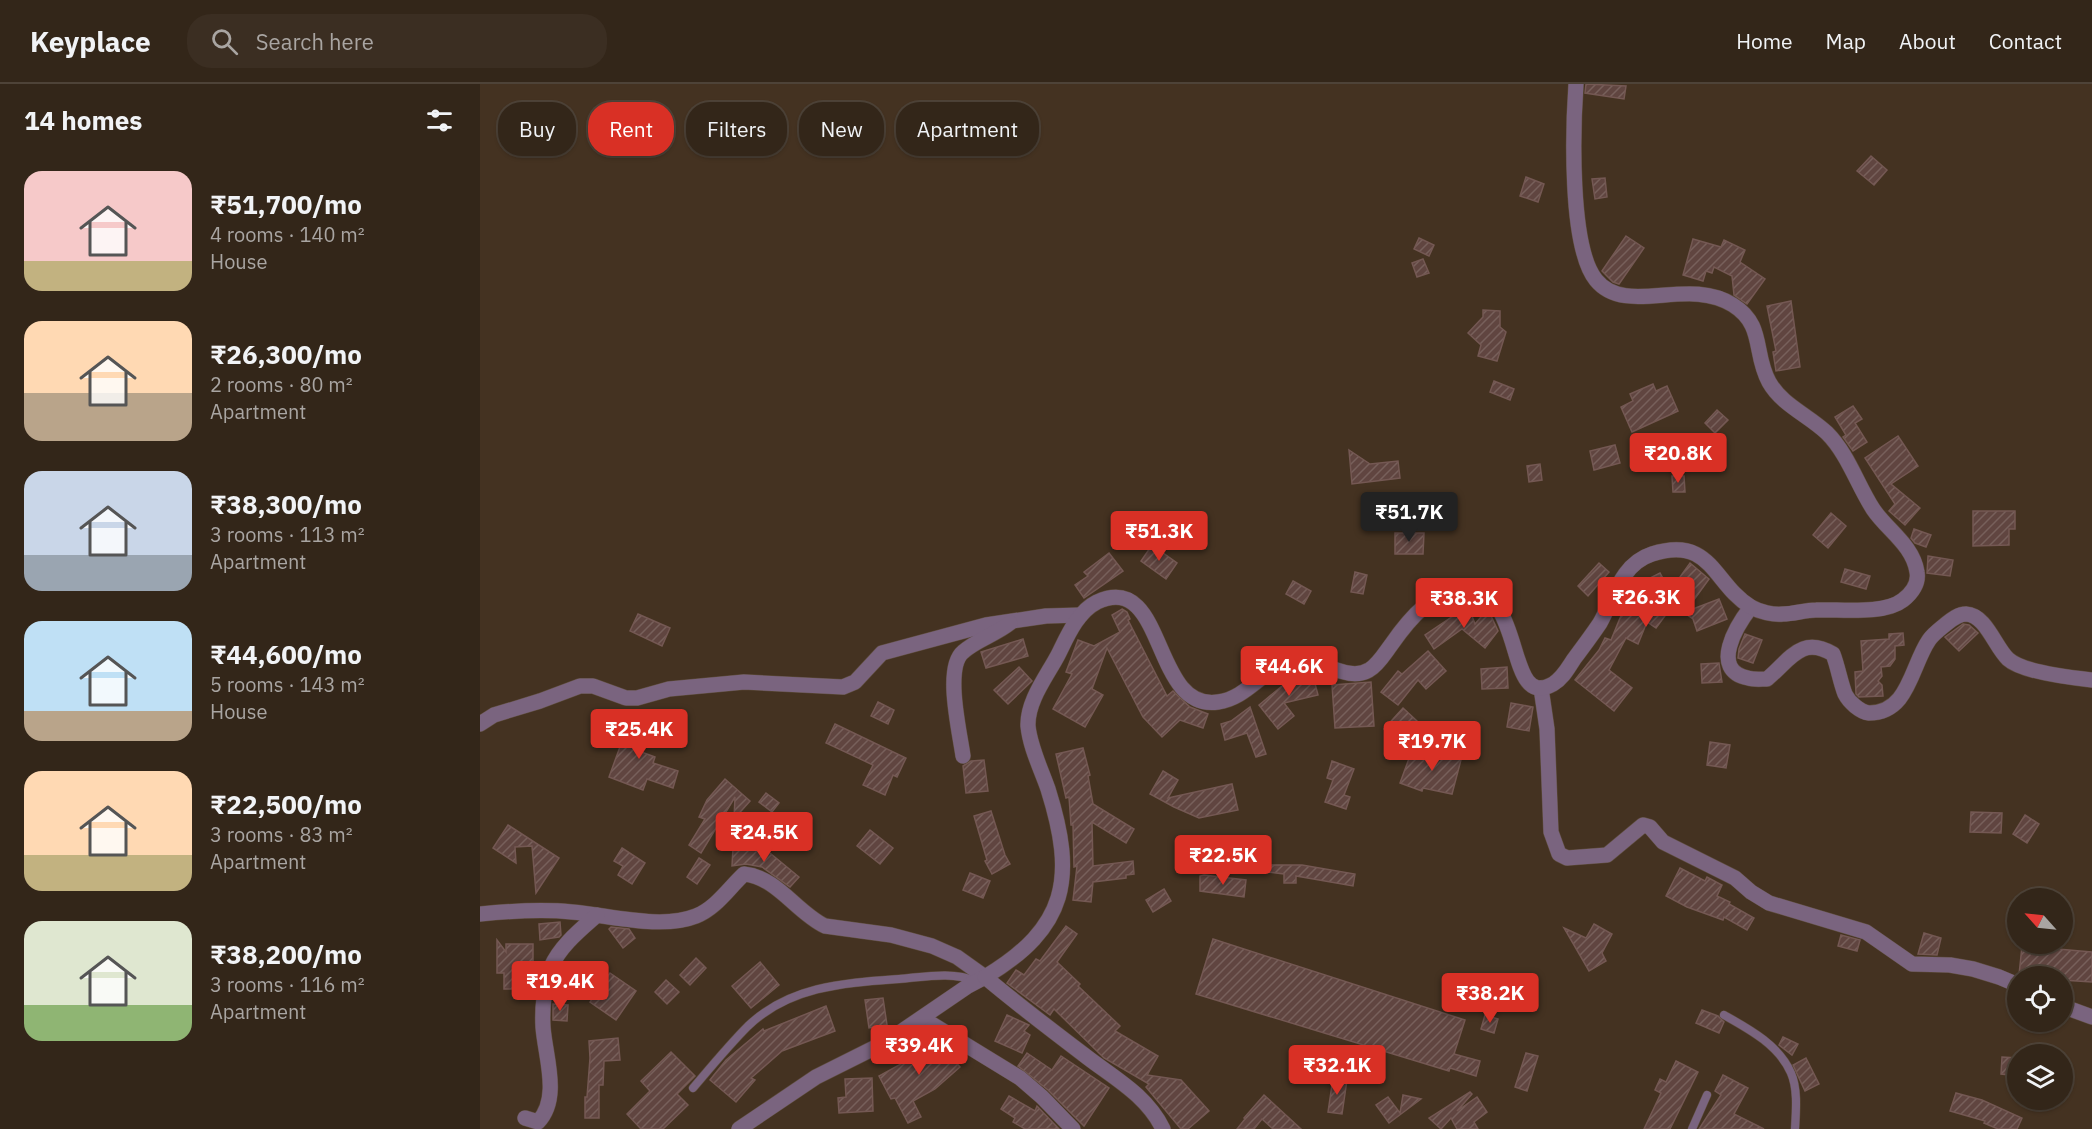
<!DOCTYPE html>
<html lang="en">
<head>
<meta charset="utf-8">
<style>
	:root { --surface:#332619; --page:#3b2e22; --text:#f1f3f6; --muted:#a9a5a2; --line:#4e4338; --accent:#d93025 }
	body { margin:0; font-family:"IBM Plex Sans",sans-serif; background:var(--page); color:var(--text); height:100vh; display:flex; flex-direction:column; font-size:22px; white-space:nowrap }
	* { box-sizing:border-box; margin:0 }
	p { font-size:20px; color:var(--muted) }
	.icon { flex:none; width:33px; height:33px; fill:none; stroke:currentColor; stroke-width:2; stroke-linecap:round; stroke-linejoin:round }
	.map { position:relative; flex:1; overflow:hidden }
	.panel { display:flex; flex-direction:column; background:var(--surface); width:480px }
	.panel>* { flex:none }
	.guide { position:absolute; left:18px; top:18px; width:570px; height:54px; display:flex; gap:12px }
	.needle { width:39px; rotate:297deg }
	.fabs { position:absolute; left:1527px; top:804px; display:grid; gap:12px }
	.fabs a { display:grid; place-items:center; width:66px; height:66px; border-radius:50%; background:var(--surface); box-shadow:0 2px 4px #0004,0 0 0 2px var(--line); font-size:30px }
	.price { position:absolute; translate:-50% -51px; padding:0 14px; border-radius:6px; background:var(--accent); color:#fff; font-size:20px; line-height:39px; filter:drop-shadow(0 2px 3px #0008) }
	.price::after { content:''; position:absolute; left:50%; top:36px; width:18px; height:14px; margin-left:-9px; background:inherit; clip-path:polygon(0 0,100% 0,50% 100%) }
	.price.current { background:#222; color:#fff }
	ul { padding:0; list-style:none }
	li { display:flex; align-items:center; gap:18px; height:150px; padding:0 24px }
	li span { display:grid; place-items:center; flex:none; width:168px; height:120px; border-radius:18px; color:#555 }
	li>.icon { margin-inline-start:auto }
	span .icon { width:72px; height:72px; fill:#fffc; stroke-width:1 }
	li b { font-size:26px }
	h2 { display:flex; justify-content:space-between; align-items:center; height:72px; padding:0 24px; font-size:26px }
	.pill { padding:0 21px; border-radius:24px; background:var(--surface); box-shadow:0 2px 4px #0004,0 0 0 2px var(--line); font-size:21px; line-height:54px }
	.pill.current { background:var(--accent); color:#fff }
	header { display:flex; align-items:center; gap:36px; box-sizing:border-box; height:84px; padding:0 30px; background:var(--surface); border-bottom:2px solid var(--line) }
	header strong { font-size:28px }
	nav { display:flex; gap:33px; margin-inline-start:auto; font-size:21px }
	.search { width:420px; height:54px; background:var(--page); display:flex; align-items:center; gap:15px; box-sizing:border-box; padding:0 21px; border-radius:24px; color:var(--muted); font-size:22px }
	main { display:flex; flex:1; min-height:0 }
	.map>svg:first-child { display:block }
</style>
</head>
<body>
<header>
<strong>Keyplace</strong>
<div class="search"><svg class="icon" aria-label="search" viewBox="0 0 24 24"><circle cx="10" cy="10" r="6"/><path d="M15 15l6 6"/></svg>Search here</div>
<nav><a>Home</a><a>Map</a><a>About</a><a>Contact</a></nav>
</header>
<main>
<section class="panel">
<h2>14 homes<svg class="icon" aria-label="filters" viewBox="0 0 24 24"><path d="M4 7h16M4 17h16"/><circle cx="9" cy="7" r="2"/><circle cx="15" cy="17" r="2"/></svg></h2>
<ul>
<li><span style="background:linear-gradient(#f6c9c9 75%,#c2b280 0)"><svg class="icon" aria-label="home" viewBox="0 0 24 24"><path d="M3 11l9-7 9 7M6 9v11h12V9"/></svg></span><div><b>₹51,700/mo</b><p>4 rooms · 140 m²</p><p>House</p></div></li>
<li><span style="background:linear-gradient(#ffd9b3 60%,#b9a48a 0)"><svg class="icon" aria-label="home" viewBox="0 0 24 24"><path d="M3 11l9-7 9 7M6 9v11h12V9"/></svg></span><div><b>₹26,300/mo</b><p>2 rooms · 80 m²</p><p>Apartment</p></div></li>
<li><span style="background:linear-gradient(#c9d6e8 70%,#9aa5b1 0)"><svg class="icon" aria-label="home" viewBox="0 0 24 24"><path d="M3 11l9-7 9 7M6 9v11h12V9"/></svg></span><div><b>₹38,300/mo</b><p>3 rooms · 113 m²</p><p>Apartment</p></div></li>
<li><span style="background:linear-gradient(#bfe0f5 75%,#b9a48a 0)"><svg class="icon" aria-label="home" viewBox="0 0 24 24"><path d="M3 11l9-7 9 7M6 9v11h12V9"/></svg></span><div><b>₹44,600/mo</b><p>5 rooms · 143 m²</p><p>House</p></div></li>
<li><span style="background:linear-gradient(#ffd9b3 70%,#c2b280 0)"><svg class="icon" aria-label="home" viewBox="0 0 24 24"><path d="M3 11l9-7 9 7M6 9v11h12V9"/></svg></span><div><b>₹22,500/mo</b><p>3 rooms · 83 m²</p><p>Apartment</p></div></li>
<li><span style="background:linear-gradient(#dfe7d0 70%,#8fb573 0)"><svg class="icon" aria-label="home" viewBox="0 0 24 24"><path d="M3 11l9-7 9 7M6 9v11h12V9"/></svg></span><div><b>₹38,200/mo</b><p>3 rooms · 116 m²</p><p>Apartment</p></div></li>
</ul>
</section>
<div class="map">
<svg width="1612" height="1045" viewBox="0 0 1612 1045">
	<defs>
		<pattern id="building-hatch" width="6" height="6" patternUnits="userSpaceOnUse" patternTransform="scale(1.5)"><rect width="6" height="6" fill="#604540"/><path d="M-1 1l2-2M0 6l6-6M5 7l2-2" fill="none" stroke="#77605b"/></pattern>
	</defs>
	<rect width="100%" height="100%" fill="#443221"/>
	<g fill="url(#building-hatch)" stroke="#745853" stroke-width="1.5">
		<path d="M1106,0l40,2 -2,13 -39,-6z"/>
		<path d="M1391,72l16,14 -13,15 -17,-14z"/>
		<path d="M1046,93l18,7 -6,18 -18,-6z"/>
		<path d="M1125,94l2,19 -12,2 -3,-20z"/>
		<path d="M1146,152l18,12 -25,36 -6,-2 -11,-11z"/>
		<path d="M939,154l15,7 -5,11 -15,-7z"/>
		<path d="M1213,155l28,8 3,-7 21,10 -5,12 25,17 -18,25 -13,-9 -2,-19 -18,-9 -2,6 -6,-2 -3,10 -20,-6z"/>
		<path d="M943,175l6,14 -12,4 -5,-14z"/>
		<path d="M1311,217l9,66 -24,4 -3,-19 3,-1 -9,-45z"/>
		<path d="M1003,226l17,1v16l6,5 -9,29 -19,-5 3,-11 -13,-12 15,-16z"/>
		<path d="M1014,297l20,8 -4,11 -20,-8z"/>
		<path d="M1173,300l3,7 11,-5 11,25 -46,21 -11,-25 12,-6 -3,-7z"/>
		<path d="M1373,322l9,13 -7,4 12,19 -14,9 -10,-14 3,-2 -11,-18z"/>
		<path d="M1237,326l11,10 -13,13 -10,-10z"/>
		<path d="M1418,352l20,30 -27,18 29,24 -15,17 -16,-14 6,-7 -30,-46z"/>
		<path d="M1135,361l5,18 -26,7 -4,-19z"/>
		<path d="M869,366l21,14 28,-3 2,17 -48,6z"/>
		<path d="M1060,380l2,16 -13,2 -2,-16z"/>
		<path d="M1192,392h12l1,16h-12z"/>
		<path d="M1493,427h42v18h-6v16l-36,1z"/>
		<path d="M1351,429l15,13 -18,22 -15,-13z"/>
		<path d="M1434,445l17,6 -5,12 -11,-4 -4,-5z"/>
		<path d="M915,449h29l-1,21h-28z"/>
		<path d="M672,461l25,18 -11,16 -25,-18z"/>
		<path d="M629,469l14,18 -39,27 -9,-13 13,-9 -4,-4z"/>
		<path d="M1448,472l25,4 -3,16 -23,-3z"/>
		<path d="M1119,479l10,9 -21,24 -10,-10z"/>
		<path d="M1210,479l19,16 -24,33 34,-13 8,20 -30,12 -4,-12 -20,-14 -17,23 -9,-6 -9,22 -12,-6 -17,32 23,18 -18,23 -39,-31 24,-30 6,-12 6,2 14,-34 19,-25 16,-8 10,18z"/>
		<path d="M1365,485l25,7 -4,13 -25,-7z"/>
		<path d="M875,488l12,3 -4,19 -12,-2z"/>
		<path d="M813,497l18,10 -7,13 -18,-10z"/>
		<path d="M989,524l6,16 11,-13 5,5 7,15 -13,17 -23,-19 -28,20 -9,-14 28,-19 -1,-2z"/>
		<path d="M642,525l5,3 3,7 -2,1 39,76 6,-5 17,16 18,7 -5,14 -23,-8 -18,17 -19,-20 -36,-69 -15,41 11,6 -18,32 -32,-18 19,-35 -6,-2 12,-32 16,6 26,-14 -8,-17z"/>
		<path d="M158,530l32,14 -8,18 -32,-15z"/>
		<path d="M1483,540l6,1 9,8 -19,18 -14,-14z"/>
		<path d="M1423,549l1,12 -9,1v13l-5,7 -9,1 1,9 -4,5 4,4 1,11 -24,1 -3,-3 -1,-22 8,-1 -2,-30 28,-2v-5z"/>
		<path d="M1265,550l17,6 -9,23 -15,-5 1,-9z"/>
		<path d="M543,555l5,17 -42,12 -5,-16z"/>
		<path d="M948,567l18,20 -20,18 -8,-9 -20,25 -17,-13 17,-21 4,3z"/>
		<path d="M1239,579l3,19 -20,1 -1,-19z"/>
		<path d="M539,583l13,14 -24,23 -14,-14z"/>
		<path d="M1027,583l1,21 -26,1 -1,-20z"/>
		<path d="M825,587l7,1 6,23 -34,8 10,13 -16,13 -19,-24 29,-24 -1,-6z"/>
		<path d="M891,598l3,44 -39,2 -3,-43z"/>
		<path d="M398,618l16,8 -6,14 -17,-8z"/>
		<path d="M1031,619l22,4 -4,24 -22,-4z"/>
		<path d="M770,623l16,47 -10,3 -9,-24 -22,7 -4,-16 10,-3z"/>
		<path d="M923,624l14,13 -20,21 -13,-13z"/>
		<path d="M155,626l13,4 -12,36 19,7 -2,6 25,8 -5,17 -26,-9 -4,11 -34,-13 12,-33 2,1z"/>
		<path d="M355,640l71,34 -9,19 -4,-2 -8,20 -22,-10 10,-20 -47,-22z"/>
		<path d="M1230,658l20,3 -4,23 -19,-3z"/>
		<path d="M603,664l7,27 -2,1 5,28 41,25 -8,14 -34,-21 1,44 40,-5 1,13 -8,1v3l-33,4 -2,20 -18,-2 4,-34 -3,1 -1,-42h-2l-2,-28 -3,1 -10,-44z"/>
		<path d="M958,666l24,6 -10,38 -29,-6 -1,3 -22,-8 11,-30 24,8z"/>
		<path d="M504,676l4,31 -22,2 -3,-27 8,-5z"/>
		<path d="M852,677l22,8 -10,26 6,2 -4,12 -21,-7 8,-22 -6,-2z"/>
		<path d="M683,687l15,9 -10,18 64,-14 6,26 -39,8 -25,-11 -24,-13z"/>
		<path d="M245,695l25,22 -16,18 1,-22 -34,56 -12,-8 16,-26 -6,-2 8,-17z"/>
		<path d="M286,709l13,10 -7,9 -13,-10z"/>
		<path d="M511,727l14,44 5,9 -18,10 -7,-13 2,-1 -13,-44z"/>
		<path d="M1491,728l31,1 -1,20 -31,-1z"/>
		<path d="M1545,731l14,9 -12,19 -14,-9z"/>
		<path d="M28,741l51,33 -23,35 -4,-47 -17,1 1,16 -23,-15z"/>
		<path d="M390,746l23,18 -13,16 -23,-18z"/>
		<path d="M142,764l23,15 -13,21 -14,-9 5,-9 -9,-5z"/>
		<path d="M253,764l32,1 34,28 -9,10 -28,-20 -16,-3 -14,2z"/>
		<path d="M219,774l11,7 -13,19 -10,-7z"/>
		<path d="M788,781h34l53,9 -2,12 -57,-10v7h-12v-9l-16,-2z"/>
		<path d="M1200,784l25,13 2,-4 15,8 -5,11 13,6 -1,2 25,14 -7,12 -23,-13 -1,3 -36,-13 -21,-11z"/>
		<path d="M490,789l20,8 -7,17 -20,-8z"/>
		<path d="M724,791l42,5 -2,17 -44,-6v-15z"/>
		<path d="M684,805l7,12 -18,11 -7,-12z"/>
		<path d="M80,838l1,13 -2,2 -19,3 -1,-16z"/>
		<path d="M1114,840l18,10 -10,19 4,8 -17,10 -25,-43 22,10z"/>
		<path d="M586,842l11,8 -20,28 23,22 -2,2 42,40 -5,5 43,25 -11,19 34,5 28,31 -21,18h-7l-35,-42 3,-3 -45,-26 -50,-49 -4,6 -43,-32 9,-13 8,5 12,-16 4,2z"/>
		<path d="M131,843l18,2 6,9 -12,10 -14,-19z"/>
		<path d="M1444,849l17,5 -4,17 -19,-1z"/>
		<path d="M1361,851l19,5 -3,11 -19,-5z"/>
		<path d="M733,855l252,81 -11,34 26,7 -4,15 -26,-8 -1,3 -253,-77z"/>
		<path d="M17,856l9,12v-8h27v45h-29v-16h-7z"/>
		<path d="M1542,862l70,6v30l-30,-2v-4l-43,-1z"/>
		<path d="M216,874l10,10 -16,17 -10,-10z"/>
		<path d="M280,878l19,23 -28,23 -19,-22z"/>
		<path d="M130,889l26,18 -20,29 -26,-18z"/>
		<path d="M186,896l13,12 -12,12 -12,-12z"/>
		<path d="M403,914l4,27 -18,3 -4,-28z"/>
		<path d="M73,920l15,1 -1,16 -14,-1z"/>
		<path d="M346,922l9,25 -53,20 -31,27 4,2 -19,22 -26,-22 16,-20 37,-31 1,2z"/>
		<path d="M1222,926l16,6 6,6 -5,11 -23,-10z"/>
		<path d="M527,931l22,10 -5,6 6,4 -8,18 -27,-12z"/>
		<path d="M1005,931l13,4 -4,14 -13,-4z"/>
		<path d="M453,952l27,31 -25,22 -22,12 8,16 -13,6 -13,-25 -4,1 -12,-23 22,-12z"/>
		<path d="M1303,953l15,7 -6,11 -13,-10z"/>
		<path d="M138,954l2,22 -16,1 -1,24h-4v33h-14v-21h2l3,-39 -1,-17z"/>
		<path d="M191,968l24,24 -18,18 11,11 -25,24h-22l-14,-15 23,-23 -9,-10z"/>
		<path d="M547,969l25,17 9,-14 48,32 -25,38 -36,-36 -30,-24z"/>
		<path d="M1046,969l12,3 -11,35 -12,-4z"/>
		<path d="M1522,973l16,1v18l-17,-2z"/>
		<path d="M1326,974l13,26 -14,7 -12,-26z"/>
		<path d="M1196,977l22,11 -28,57h-26l17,-36 -6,-3 5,-11 6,3z"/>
		<path d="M1243,991l25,13 -14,26 30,15h-65l22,-34 -6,-4z"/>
		<path d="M392,994l1,33 -34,2 -1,-15 8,-1 -1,-18z"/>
		<path d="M853,994l14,2 -5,34 -14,-2z"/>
		<path d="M990,1008l2,2 -15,17 20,-14 10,15 -13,10 4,7h-21l-6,-11 -10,11 -12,-11z"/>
		<path d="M1476,1009l26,7 40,18 -5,11h-19l-14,-6 1,-2 -35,-10z"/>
		<path d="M784,1011l37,34h-28l-11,-10 -8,10h-17l8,-10 -1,-1z"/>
		<path d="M923,1011l18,4 -32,24 -13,-18 12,-8 12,16z"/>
		<path d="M529,1012l26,15 2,-5 22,23h-34l-12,-7 2,-4 -14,-9z"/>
	</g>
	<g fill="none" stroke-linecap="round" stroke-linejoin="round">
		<g stroke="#5f4e3e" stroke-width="9">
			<g id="service">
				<path d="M1244,931c25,14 55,30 67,58 7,16 5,38 4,56"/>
				<path d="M213,1004c18,-21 36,-43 55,-62 42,-40 96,-43 151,-47 25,-2 53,-8 77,2"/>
				<path d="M1212,1045l15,-34"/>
			</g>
		</g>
		<g stroke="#5f4e3e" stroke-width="16">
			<g id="minor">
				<path d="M1271,523c-14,18 -42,63 -3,71 6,2 13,1 19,1 23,-19 34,-44 66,-25 5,13 7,27 12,40 4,8 15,18 24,19 40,0 42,-47 60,-73 4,-6 11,-11 17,-16 5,-4 12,-10 20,-10 20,1 29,33 42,45 14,13 65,19 84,21"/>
				<path d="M1061,604l6,41 4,103 8,22 8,4 40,-3 36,-30 7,2 13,15 72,36 16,14 18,11 97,29 46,32 38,1 23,4 26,8 19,8"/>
				<path d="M0,640l14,-9 46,-14 40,-15h13l33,12h11l32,-9 75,-7 99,5 12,-5 27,-29 104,-28 60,-9 35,-1"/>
				<path d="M483,672c-3,-23 -19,-88 0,-104 13,-12 32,-17 47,-29"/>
				<path d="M0,830c30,-3 62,-5 92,-2 37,3 89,18 124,4 20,-8 32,-27 48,-42 33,3 53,39 81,52l66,9 41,11 25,11 28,20"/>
				<path d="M1582,922l30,11"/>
				<path d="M442,934l98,60 22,19 31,32"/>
				<path d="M45,1034l13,4c23,-24 7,-66 5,-95 -1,-18 1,-42 8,-60 9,-21 29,-37 46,-52"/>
			</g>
		</g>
		<g stroke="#5f4e3e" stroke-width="16">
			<g id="tertiary">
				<path d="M259,1045l77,-52 70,-35 82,-56 17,-9"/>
				<path d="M683,1045c-17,-35 -51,-52 -80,-75 -33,-25 -66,-50 -98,-77 83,-50 91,-99 63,-188 -7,-20 -18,-42 -20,-63 -1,-25 19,-50 30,-71 9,-18 19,-43 39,-53 70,-32 54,110 121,100 31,-4 47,-37 77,-41 25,-4 52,22 74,9 9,-5 16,-17 22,-25 18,-26 43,-57 78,-55 57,4 36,121 84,94 10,-6 15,-16 21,-25 9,-12 18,-24 26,-36 14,-25 21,-59 52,-69 60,-19 61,30 99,53 9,5 22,8 32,7 11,0 22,-4 33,-4 24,-1 68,5 87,-10 9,-7 16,-17 14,-28 -4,-27 -30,-42 -44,-63 -16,-25 -25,-55 -46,-76 -19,-18 -45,-28 -58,-51 -16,-29 -4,-57 -36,-77 -45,-29 -107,12 -137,-25 -27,-33 -23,-153 -20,-196"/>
			</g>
		</g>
		<use href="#service" stroke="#7a647f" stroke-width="8"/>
		<use href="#minor" stroke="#7a647f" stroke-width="15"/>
		<use href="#tertiary" stroke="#7a647f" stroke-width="15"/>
	</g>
</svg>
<div class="fabs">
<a><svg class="needle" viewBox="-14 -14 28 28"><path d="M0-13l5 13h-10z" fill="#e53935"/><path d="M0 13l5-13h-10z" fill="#a9a5a2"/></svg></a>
<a><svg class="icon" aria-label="locate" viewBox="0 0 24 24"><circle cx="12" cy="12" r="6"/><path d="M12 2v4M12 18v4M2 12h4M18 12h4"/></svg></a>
<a><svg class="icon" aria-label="layers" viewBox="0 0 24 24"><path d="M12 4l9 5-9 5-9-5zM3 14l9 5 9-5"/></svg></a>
</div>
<b class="price" style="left:1198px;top:400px">₹20.8K</b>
<b class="price current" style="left:929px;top:459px">₹51.7K</b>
<b class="price" style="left:679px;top:478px">₹51.3K</b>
<b class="price" style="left:1166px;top:544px">₹26.3K</b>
<b class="price" style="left:984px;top:545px">₹38.3K</b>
<b class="price" style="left:809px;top:613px">₹44.6K</b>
<b class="price" style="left:159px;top:676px">₹25.4K</b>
<b class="price" style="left:952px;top:688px">₹19.7K</b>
<b class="price" style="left:284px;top:779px">₹24.5K</b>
<b class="price" style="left:743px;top:802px">₹22.5K</b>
<b class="price" style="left:80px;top:928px">₹19.4K</b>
<b class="price" style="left:1010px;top:940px">₹38.2K</b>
<b class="price" style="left:439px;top:992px">₹39.4K</b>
<b class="price" style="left:857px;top:1012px">₹32.1K</b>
<div class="guide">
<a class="pill">Buy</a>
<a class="pill current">Rent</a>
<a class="pill">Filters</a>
<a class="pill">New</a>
<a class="pill">Apartment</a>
</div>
</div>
</main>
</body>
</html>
